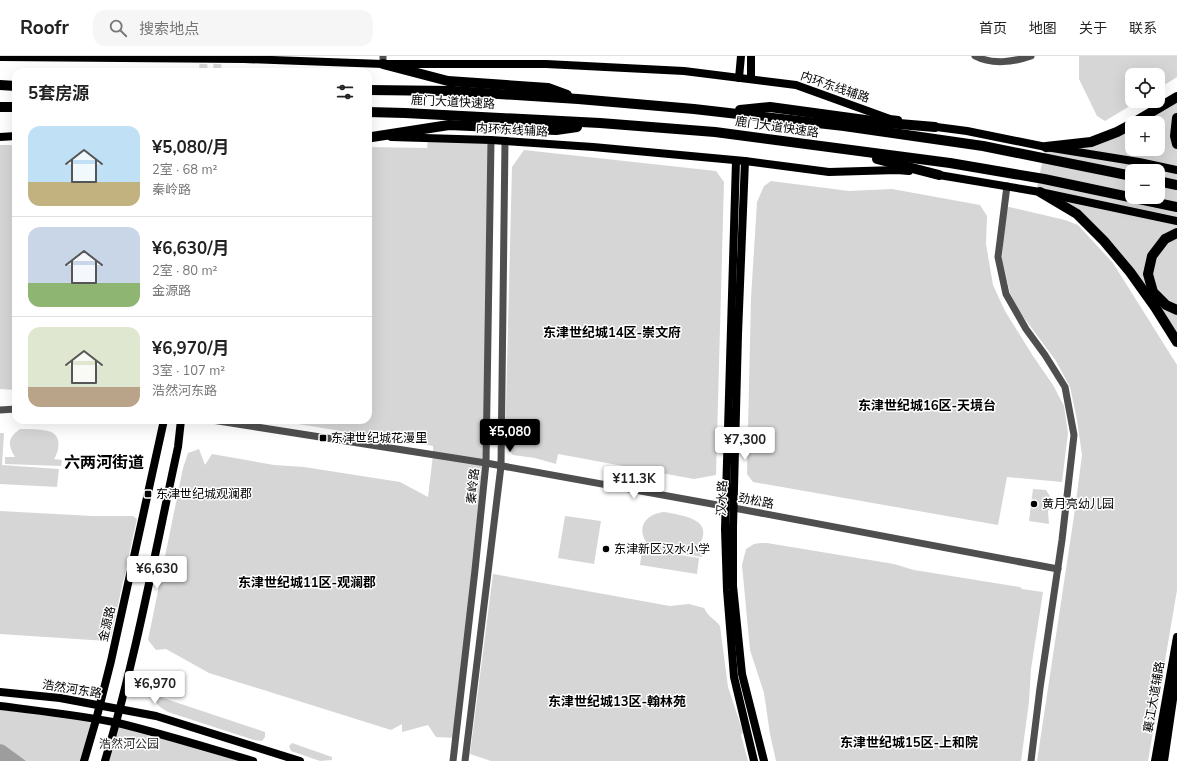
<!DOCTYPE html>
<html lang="zh">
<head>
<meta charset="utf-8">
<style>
	:root { --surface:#fff; --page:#f6f6f6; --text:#222; --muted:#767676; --line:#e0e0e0; --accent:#000 }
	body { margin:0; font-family:"Nunito Sans","Noto Sans SC",sans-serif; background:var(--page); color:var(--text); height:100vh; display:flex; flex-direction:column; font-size:15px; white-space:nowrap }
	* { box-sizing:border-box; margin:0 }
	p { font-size:13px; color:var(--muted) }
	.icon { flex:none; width:22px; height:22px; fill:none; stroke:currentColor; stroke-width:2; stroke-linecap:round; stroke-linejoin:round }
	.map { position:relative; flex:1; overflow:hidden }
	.side { position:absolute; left:12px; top:12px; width:360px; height:356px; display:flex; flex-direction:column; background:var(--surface); border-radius:12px; box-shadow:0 4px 16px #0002 }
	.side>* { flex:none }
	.buttons { position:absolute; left:1125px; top:12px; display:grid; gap:8px }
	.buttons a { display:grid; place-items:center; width:40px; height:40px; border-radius:8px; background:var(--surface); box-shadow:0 4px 16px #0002; font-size:20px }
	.price { position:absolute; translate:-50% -34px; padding:0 9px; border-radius:4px; background:#fff; color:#222; font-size:13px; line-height:26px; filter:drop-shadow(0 1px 2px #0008) }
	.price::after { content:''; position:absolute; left:50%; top:24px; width:12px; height:9px; margin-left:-6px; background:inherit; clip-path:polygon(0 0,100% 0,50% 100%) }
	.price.on { background:var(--accent); color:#fff }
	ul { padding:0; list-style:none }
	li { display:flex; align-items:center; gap:12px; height:100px; padding:0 16px }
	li+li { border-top:1px solid var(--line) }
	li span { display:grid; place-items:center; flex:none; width:112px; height:80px; border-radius:12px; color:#555 }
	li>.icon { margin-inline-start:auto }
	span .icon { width:48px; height:48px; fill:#fffc; stroke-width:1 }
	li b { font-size:17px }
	h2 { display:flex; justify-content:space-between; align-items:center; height:48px; padding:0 16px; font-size:17px }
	header { display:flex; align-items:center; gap:24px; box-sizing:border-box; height:56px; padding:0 20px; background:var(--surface); border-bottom:1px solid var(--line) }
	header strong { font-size:19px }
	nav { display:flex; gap:22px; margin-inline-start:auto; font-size:14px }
	.search { width:280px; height:36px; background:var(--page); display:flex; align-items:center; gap:10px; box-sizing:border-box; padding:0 14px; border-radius:12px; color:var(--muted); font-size:15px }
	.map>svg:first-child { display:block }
</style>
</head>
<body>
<header>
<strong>Roofr</strong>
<div class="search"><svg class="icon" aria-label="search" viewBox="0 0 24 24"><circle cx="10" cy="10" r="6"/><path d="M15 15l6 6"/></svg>搜索地点</div>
<nav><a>首页</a><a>地图</a><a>关于</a><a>联系</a></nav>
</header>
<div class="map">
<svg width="1177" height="705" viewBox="0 0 1177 705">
	<rect width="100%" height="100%" fill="#fff"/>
	<g fill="#d6d6d6" fill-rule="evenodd">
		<path d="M1079,0h98v21l-19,12v-14h-26v26h6l-33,20 -8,-5 -18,-37z"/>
		<path d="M1177,46v232l-102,-126 -38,-21 8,-38 87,-22v22h26v-26h-19zM1132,115h26v26h-26z"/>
		<path d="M428,82l63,2 -5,323 -31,275 -19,-1 -8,-12 -26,7v-8l-11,6 -182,-57 -43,-24 -10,1 -8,-10 35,-172 5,-15 11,-4 6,16 7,-11 62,11 30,2 96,15 28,15 5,-42v-9l-141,-23 1,-3h75v-273l59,1z"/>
		<path d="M0,89h16v245l-16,-1z"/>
		<path d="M524,94l192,21 8,11 -8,293 -22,4 -136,-25 -2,10 -21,-6 -22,-3 -8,-9 7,-279z"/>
		<path d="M771,125l78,10 43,-2 88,16 7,11 -1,28 7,41 12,26 28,45 20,29 11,21 4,27 -6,49 -55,-5 -9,48 -245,-43 -6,-8 4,-176 6,-96 7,-16z"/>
		<path d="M1005,150l60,14 13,5 35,38 64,102v225l-29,171h-111l37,-245 8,-61 -5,-35 -7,-33 -14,-26 -37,-50 -9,-18 -8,-34z"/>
		<path d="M20,373c9,0 19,0 28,2 14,3 12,19 6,28l8,1 -1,6 -56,-2v-7h10c-7,-12 -8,-19 5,-28z"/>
		<path d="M0,377h4l-2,32 57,4 -2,18 -57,-3z"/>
		<path d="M1033,433l13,1 5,8 1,7 -4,6 1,13 -20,-3z"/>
		<path d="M0,455l92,5h41l4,3 -26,117 -4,5 -107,-7z"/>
		<path d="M665,456c21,4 52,8 32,37l6,2 -1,6 -61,-10v-5h5c-10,-17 2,-29 19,-30z"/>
		<path d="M565,460l36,5 -7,43 -36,-6z"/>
		<path d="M761,487h6l127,21 20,6 106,17 2,2 21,3 -12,77 -2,33 -8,59h-245l-6,-27 -6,-41 -14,-43 -8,-85 4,-16 8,-5z"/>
		<path d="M642,493l57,9 -2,16 -57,-9z"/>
		<path d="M493,518l177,32 19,-2 15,4c5,10 10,10 16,18l8,61 15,45 -2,3 7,26h-257l-21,-7z"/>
		<path d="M161,639l2,3 102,34v5l-3,4 -8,-1 -86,-28 -8,-5 -7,-8z"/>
		<path d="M0,650l96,14 -12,41h-58l-2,-1 -24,-16z"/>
		<path d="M116,667l137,38h-148z"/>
		<path d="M292,687l40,14v3l-12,1 -29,-10 -2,-5z"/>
	</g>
	<path fill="#9d9d9d" d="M0,688l4,1 22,16h-26z"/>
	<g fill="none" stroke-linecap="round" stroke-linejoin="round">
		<g stroke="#d9d9d9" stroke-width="8" stroke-dasharray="8 4" stroke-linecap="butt">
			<path d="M203,16l1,-16"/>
			<path d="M217,16l1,-16"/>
		</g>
		<g stroke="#4f4f4f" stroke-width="7">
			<path d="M975,0c17,9 39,6 56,0"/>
			<path d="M383,8v-8"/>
			<path d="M1007,130l-9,71 8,37 20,35 19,26 20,32 9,48 -12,105 -22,148 -9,73"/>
			<path d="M0,354l16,-1"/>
			<path d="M212,364l274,43 248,45 324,61"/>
			<path d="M453,705l22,-191 11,-107 5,-323"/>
			<path d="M465,705l36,-295 4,-325"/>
		</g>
		<g stroke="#000" stroke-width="8">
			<path d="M0,1l244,2 139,5h163l138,7 112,14 94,34 8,1"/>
			<path d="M739,22l2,-22"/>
			<path d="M751,23v-23"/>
			<path d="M929,70l38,5 79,16 93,15 38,8"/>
			<path d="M0,81l16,-1"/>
			<path d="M391,81l100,3 102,7 152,14 84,11 68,-2 12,1"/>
			<path d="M736,105l-11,368 2,61 7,87 20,84"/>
			<path d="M745,105l-7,173 -5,193v59l9,88 22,87"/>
			<path d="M933,118l107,18 137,29"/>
			<path d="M0,636l60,6 96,18 144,45"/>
			<path d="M0,650c39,5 79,9 118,17 45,11 90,25 135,38"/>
			<path d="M84,705l12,-41 15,-59 53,-241"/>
			<path d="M105,705c31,-103 50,-209 73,-314l3,-27"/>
			<path d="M1155,705l22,-124"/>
		</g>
		<g stroke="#000" stroke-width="10">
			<path d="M383,8l65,17 100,7 19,7"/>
			<path d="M0,29l16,1"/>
			<path d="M368,34l85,1 125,8 116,10 150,17 139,20 149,30"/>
			<path d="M0,51h16"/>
			<path d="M740,54l30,-3 117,16 48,4"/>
			<path d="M368,56l37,1 195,10 115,9 235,31 94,16 133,28"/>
			<path d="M1177,62l-2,18 2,8"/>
			<path d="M1133,67l44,-26"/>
			<path d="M372,81l77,-12 107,5 21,-3"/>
			<path d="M1046,91l45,-5 26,-10 15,-8"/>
			<path d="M877,103l62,16"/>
			<path d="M1158,125l19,4"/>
			<path d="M1040,136l37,22 27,27 26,31 25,35 22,35"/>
			<path d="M1177,177l-12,6 -13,17 -4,18 5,18 13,13 11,5"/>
			<path d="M1163,705l14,-96"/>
		</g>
	</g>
	<g fill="#000" stroke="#fff" stroke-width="1.5">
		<rect x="319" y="378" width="8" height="8" rx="2"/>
		<rect x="144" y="434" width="8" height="8" rx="2"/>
		<circle cx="1034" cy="448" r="4"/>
		<circle cx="606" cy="493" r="4"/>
	</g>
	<g text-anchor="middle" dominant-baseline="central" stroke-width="3" stroke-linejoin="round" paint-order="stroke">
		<g font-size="12" fill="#000" stroke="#fff">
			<text transform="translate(835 31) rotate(19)">内环东线辅路</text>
			<text transform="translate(453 46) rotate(3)">鹿门大道快速路</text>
			<text transform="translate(777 71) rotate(8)">鹿门大道快速路</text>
			<text transform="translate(512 74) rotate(3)">内环东线辅路</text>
			<text transform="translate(473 430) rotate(-84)">秦岭路</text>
			<text transform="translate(722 442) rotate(-88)">汉水路</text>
			<text transform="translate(756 445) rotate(11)">劲松路</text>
			<text transform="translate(107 568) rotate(-77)">金源路</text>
			<text transform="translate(72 633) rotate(9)">浩然河东路</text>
			<text transform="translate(1154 641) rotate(-80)">襄江大道辅路</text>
		</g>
		<g font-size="12" fill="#000" stroke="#fff" text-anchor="start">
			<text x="331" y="382">东津世纪城花漫里</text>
			<text x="156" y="438">东津世纪城观澜郡</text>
			<text x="1042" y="448">黄月亮幼儿园</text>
			<text x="614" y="493">东津新区汉水小学</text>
		</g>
		<g font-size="12" fill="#2d2d2d" stroke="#fff">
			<text x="129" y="688">浩然河公园</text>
		</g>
		<g font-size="13" font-weight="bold" fill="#000" stroke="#fff">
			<text x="612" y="277">东津世纪城14区-崇文府</text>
			<text x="927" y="350">东津世纪城16区-天境台</text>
			<text x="307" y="527">东津世纪城11区-观澜郡</text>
			<text x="617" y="646">东津世纪城13区-翰林苑</text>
			<text x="909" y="687">东津世纪城15区-上和院</text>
		</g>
		<g font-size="16" font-weight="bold" fill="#000" stroke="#fff">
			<text x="104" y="407">六两河街道</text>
		</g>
	</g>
</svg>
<div class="buttons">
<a><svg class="icon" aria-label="locate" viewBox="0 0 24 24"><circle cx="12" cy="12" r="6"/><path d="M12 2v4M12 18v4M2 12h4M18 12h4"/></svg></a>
<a>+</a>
<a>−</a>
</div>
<b class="price on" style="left:510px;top:397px">¥5,080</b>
<b class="price" style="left:745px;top:405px">¥7,300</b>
<b class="price" style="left:634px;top:444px">¥11.3K</b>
<b class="price" style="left:157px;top:534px">¥6,630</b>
<b class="price" style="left:155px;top:649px">¥6,970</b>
<section class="side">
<h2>5套房源<svg class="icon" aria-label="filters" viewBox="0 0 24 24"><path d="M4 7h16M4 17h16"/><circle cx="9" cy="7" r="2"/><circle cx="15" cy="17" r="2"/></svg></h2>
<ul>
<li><span style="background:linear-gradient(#bfe0f5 70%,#c2b280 0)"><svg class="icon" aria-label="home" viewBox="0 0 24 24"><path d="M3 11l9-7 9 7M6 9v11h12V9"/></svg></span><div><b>¥5,080/月</b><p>2室 · 68 m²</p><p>秦岭路</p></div></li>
<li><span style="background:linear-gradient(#c9d6e8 70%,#8fb573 0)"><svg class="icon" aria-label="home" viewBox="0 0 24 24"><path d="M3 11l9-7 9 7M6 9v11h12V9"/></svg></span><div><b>¥6,630/月</b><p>2室 · 80 m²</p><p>金源路</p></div></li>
<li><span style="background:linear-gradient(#dfe7d0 75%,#b9a48a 0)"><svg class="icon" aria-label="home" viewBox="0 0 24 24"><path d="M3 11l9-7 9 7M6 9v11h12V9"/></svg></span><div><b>¥6,970/月</b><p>3室 · 107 m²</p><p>浩然河东路</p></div></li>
</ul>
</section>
</div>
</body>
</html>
